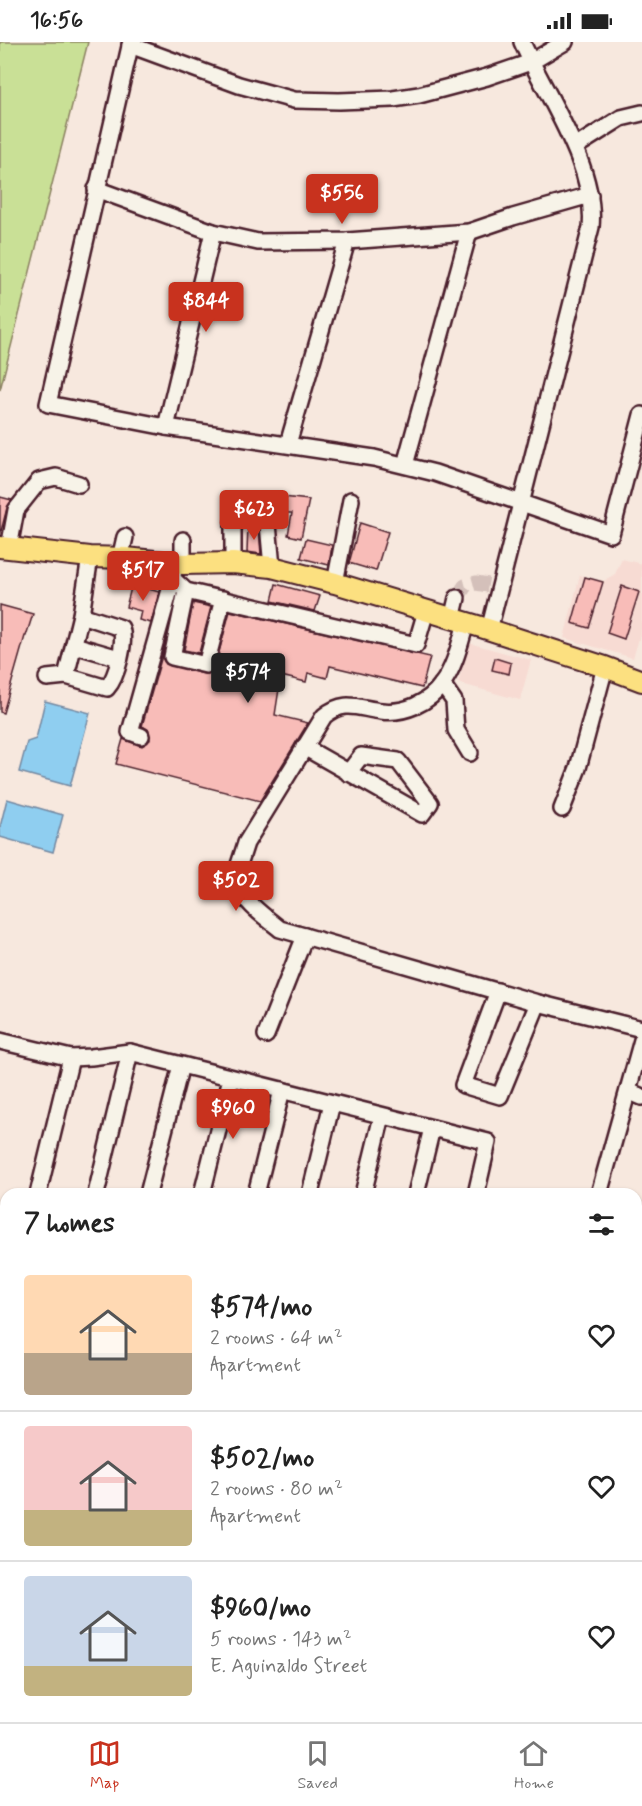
<!DOCTYPE html>
<html lang="en">
<head>
<meta charset="utf-8">
<style>
	:root { --surface:#fff; --page:#f6f6f6; --text:#222; --muted:#767676; --line:#e0e0e0; --accent:#c8321e }
	body { margin:0; font-family:Mynerve,sans-serif; background:var(--page); color:var(--text); height:100vh; display:flex; flex-direction:column; font-size:22px; white-space:nowrap }
	* { box-sizing:border-box; margin:0 }
	p { font-size:20px; color:var(--muted) }
	.icon { flex:none; width:33px; height:33px; fill:none; stroke:currentColor; stroke-width:2; stroke-linecap:round; stroke-linejoin:round }
	.map { position:relative; flex:1; overflow:hidden }
	.details { position:absolute; left:0px; top:1146px; width:642px; height:534px; display:flex; flex-direction:column; background:var(--surface); border-radius:18px 18px 0 0; box-shadow:0 2px 4px #0004 }
	.details>* { flex:none }
	.price { position:absolute; translate:-50% -51px; padding:0 14px; border-radius:6px; background:var(--accent); color:#fff; font-size:20px; line-height:39px; filter:drop-shadow(0 2px 3px #0008) }
	.price::after { content:''; position:absolute; left:50%; top:36px; width:18px; height:14px; margin-left:-9px; background:inherit; clip-path:polygon(0 0,100% 0,50% 100%) }
	.price.current { background:#222; color:#fff }
	ul { padding:0; list-style:none }
	li { display:flex; align-items:center; gap:18px; height:150px; padding:0 24px }
	li+li { border-top:2px solid var(--line) }
	li span { display:grid; place-items:center; flex:none; width:168px; height:120px; border-radius:6px; color:#555 }
	li>.icon { margin-inline-start:auto }
	span .icon { width:72px; height:72px; fill:#fffc; stroke-width:1 }
	li b { font-size:26px }
	h2 { display:flex; justify-content:space-between; align-items:center; height:72px; padding:0 24px; font-size:26px }
	.status { display:flex; justify-content:space-between; align-items:center; height:42px; padding:0 30px; background:var(--surface); direction:ltr }
	.status svg { height:16px; fill:currentColor }
	.menu { display:flex; justify-content:space-around; align-items:center; height:84px; border-top:2px solid var(--line); background:var(--surface); font-size:16px; color:var(--muted) }
	.menu a { display:grid; justify-items:center; gap:3px }
	.menu .current { color:var(--accent) }
	.map>svg:first-child { display:block }
</style>
</head>
<body>
<div class="status"><b>16:56</b><svg viewBox="0 0 49 12"><path d="M0 12V9h3v3zM5 12V6h3v6zM10 12V3h3v9zM15 12V0h3v12zM26 1h20v11H26zM47 4h2v5h-2z"/></svg></div>
<div class="map">
<svg width="642" height="1680" viewBox="0 0 642 1680">
	<rect width="100%" height="100%" fill="#f7e8de"/>
	<filter id="ink" filterUnits="userSpaceOnUse"><feTurbulence type="fractalNoise" baseFrequency=".0167" numOctaves="2"/><feDisplacementMap in="SourceGraphic" scale="12" xChannelSelector="R" yChannelSelector="G"/><feConvolveMatrix kernelMatrix="1 2 1 2 8 2 1 2 1" color-interpolation-filters="sRGB"/></filter>
	<g filter="url(#ink)">
		<g fill="#f7dbd3">
			<path d="M224,454l58,2 -1,63 -58,-2z"/>
			<path d="M622,517l20,5v65l-9,29 -69,-20 16,-63 24,6 11,-7z"/>
			<path d="M469,601l62,17 -11,40 -62,-17z"/>
		</g>
		<g fill="#c9e096" stroke="#8a8060" stroke-width="1.5">
			<path d="M0,0h88l-88,348z"/>
			<path d="M637,1535l5,1v32l-6,-2z"/>
			<path d="M380,1674h155l-2,6h-155z"/>
		</g>
		<g fill="#8fcef0" stroke="#7388a1" stroke-width="1.5">
			<path d="M45,659l45,12 -20,73 -51,-14 8,-30 9,-3z"/>
			<path d="M7,757l56,16 -10,37 -53,-15v-10z"/>
		</g>
		<g fill="none" stroke-linecap="round" stroke-linejoin="round">
			<path stroke="#7388a1" stroke-width="4" d="M0,1382l6,-12"/>
		</g>
		<g fill="#f8bcb8" stroke="#4a1f2b" stroke-width="1.5">
			<path d="M0,455l12,3 -5,8 -7,27z"/>
			<path d="M283,455l26,3 -8,38 -13,-3 4,-22h-9z"/>
			<path d="M360,481l28,9 -12,39 -27,-8z"/>
			<path d="M248,484l11,2 2,26 -14,-2z"/>
			<path d="M306,497l26,6 -3,20 -28,-7z"/>
			<path d="M585,535l18,5 -14,46 -17,-5z"/>
			<path d="M132,542l27,8 -8,31 -12,-3 2,-9 -15,-4z"/>
			<path d="M276,542l44,12 -5,15 -43,-10z"/>
			<path d="M622,544l17,6 -15,47 -17,-6z"/>
			<path d="M193,561l18,4 -12,46 -15,-3z"/>
			<path d="M0,563l33,9 -7,22h-1l-22,77 -3,-1z"/>
			<path d="M230,569l200,46 -8,31 -92,-22 -3,12 -19,-5 -2,9 -25,-6 -6,39 33,8 -48,78 -144,-37 7,-25 19,7 8,-6 -1,-10 -7,-4 23,-81 -2,14 3,5 38,10h5l6,-7z"/>
			<path d="M495,616l16,5 -2,11 -17,-4z"/>
		</g>
		<g fill="none" stroke-linecap="round" stroke-linejoin="round">
			<path stroke="#d4c0ba" stroke-width="15" stroke-dasharray="15 8" stroke-linecap="butt" d="M457,556l8,-12 11,-3 12,2"/>
			<g stroke="#4a1f2b" stroke-width="20">
				<g id="minor">
					<path d="M131,0l-83,362 118,23 208,31 61,15 176,61 31,-119"/>
					<path d="M130,3l109,40 55,15 45,1 54,-2 26,-4 68,-18 44,-15 34,-20"/>
					<path d="M575,105l46,-29 21,-5"/>
					<path d="M96,147l117,43 45,10 89,-1 122,-9 44,-15 77,-22"/>
					<path d="M166,385l47,-195"/>
					<path d="M288,402l59,-203"/>
					<path d="M405,423l64,-233"/>
					<path d="M125,495l-3,13 4,8"/>
					<path d="M183,498v24"/>
					<path d="M9,506l7,-38 23,-29 17,-4 23,7"/>
					<path d="M174,521l-1,16 13,12 230,54 10,-34"/>
					<path d="M233,521v-40c5,-12 16,-9 27,-9l8,10 4,43"/>
					<path d="M335,541l16,-83"/>
					<path d="M186,549l-14,66 34,8 17,-66"/>
					<path d="M452,577l5,-21"/>
					<path d="M466,581c-6,20 -11,44 -24,61 -13,19 -38,30 -61,27 -24,-3 -36,-12 -57,5l-78,127 -12,37c9,21 28,35 46,49l258,74 104,26"/>
					<path d="M489,588l102,-403c6,-61 -45,-130 -69,-185"/>
					<path d="M74,603l45,13"/>
					<path d="M66,634l41,12c10,-11 19,-46 14,-60l-40,-13"/>
					<path d="M47,636l19,-2 15,-61 9,-58"/>
					<path d="M442,642l12,17 2,29 14,23"/>
					<path d="M141,694l-11,-4 43,-153"/>
					<path d="M304,705l118,67 8,-11 -32,-42 -37,-5 -13,17"/>
					<path d="M562,767l16,-41 27,-101"/>
					<path d="M498,949l-35,94 37,11 38,-93"/>
					<path d="M266,993l39,-99"/>
					<path d="M0,999l71,17 20,-1 39,-5 358,90 -12,52"/>
					<path d="M628,1049l14,6"/>
					<path d="M38,1152l33,-136"/>
					<path d="M96,1152l34,-142"/>
					<path d="M148,1152l33,-129"/>
					<path d="M202,1152l29,-116"/>
					<path d="M256,1152l26,-104"/>
					<path d="M310,1152l22,-91"/>
					<path d="M363,1152l19,-78"/>
					<path d="M416,1152l16,-66"/>
					<path d="M599,1152l43,-154"/>
					<path d="M636,1180l6,2"/>
					<path d="M0,1305l6,-24"/>
					<path d="M636,1309l6,1"/>
					<path d="M0,1324l6,1"/>
					<path d="M636,1435l6,2"/>
					<path d="M145,1674l25,6"/>
					<path d="M233,1674l2,6"/>
				</g>
			</g>
			<g stroke="#4a1f2b" stroke-width="24">
				<path id="major" d="M0,505l90,10 36,1 57,6 50,-1 39,4 63,16 146,44 124,40 37,14"/>
			</g>
			<use href="#minor" stroke="#f7f3e8" stroke-width="15"/>
			<use href="#major" stroke="#fce080" stroke-width="20"/>
		</g>
	</g>
</svg>
<b class="price" style="left:342px;top:183px">$556</b>
<b class="price" style="left:206px;top:291px">$844</b>
<b class="price" style="left:254px;top:499px">$623</b>
<b class="price" style="left:143px;top:560px">$517</b>
<b class="price current" style="left:248px;top:662px">$574</b>
<b class="price" style="left:236px;top:870px">$502</b>
<b class="price" style="left:233px;top:1098px">$960</b>
<section class="details">
<h2>7 homes<svg class="icon" aria-label="filters" viewBox="0 0 24 24"><path d="M4 7h16M4 17h16"/><circle cx="9" cy="7" r="2"/><circle cx="15" cy="17" r="2"/></svg></h2>
<ul>
<li><span style="background:linear-gradient(#ffd9b3 65%,#b9a48a 0)"><svg class="icon" aria-label="home" viewBox="0 0 24 24"><path d="M3 11l9-7 9 7M6 9v11h12V9"/></svg></span><div><b>$574/mo</b><p>2 rooms · 64 m²</p><p>Apartment</p></div><svg class="icon" aria-label="heart" viewBox="0 0 24 24"><path d="M12 20l-8-8c-3-5 5-10 8-4 3-6 11-1 8 4z"/></svg></li>
<li><span style="background:linear-gradient(#f6c9c9 70%,#c2b280 0)"><svg class="icon" aria-label="home" viewBox="0 0 24 24"><path d="M3 11l9-7 9 7M6 9v11h12V9"/></svg></span><div><b>$502/mo</b><p>2 rooms · 80 m²</p><p>Apartment</p></div><svg class="icon" aria-label="heart" viewBox="0 0 24 24"><path d="M12 20l-8-8c-3-5 5-10 8-4 3-6 11-1 8 4z"/></svg></li>
<li><span style="background:linear-gradient(#c9d6e8 75%,#c2b280 0)"><svg class="icon" aria-label="home" viewBox="0 0 24 24"><path d="M3 11l9-7 9 7M6 9v11h12V9"/></svg></span><div><b>$960/mo</b><p>5 rooms · 143 m²</p><p>E. Aguinaldo Street</p></div><svg class="icon" aria-label="heart" viewBox="0 0 24 24"><path d="M12 20l-8-8c-3-5 5-10 8-4 3-6 11-1 8 4z"/></svg></li>
</ul>
</section>
</div>
<nav class="menu">
<a class="current"><svg class="icon" aria-label="map" viewBox="0 0 24 24"><path d="M3 6l6-2 6 2 6-2v14l-6 2-6-2-6 2zM9 4v14M15 6v14"/></svg>Map</a>
<a><svg class="icon" aria-label="saved" viewBox="0 0 24 24"><path d="M7 4h10v16l-5-4-5 4z"/></svg>Saved</a>
<a><svg class="icon" aria-label="home" viewBox="0 0 24 24"><path d="M3 11l9-7 9 7M6 9v11h12V9"/></svg>Home</a>
</nav>
</body>
</html>
